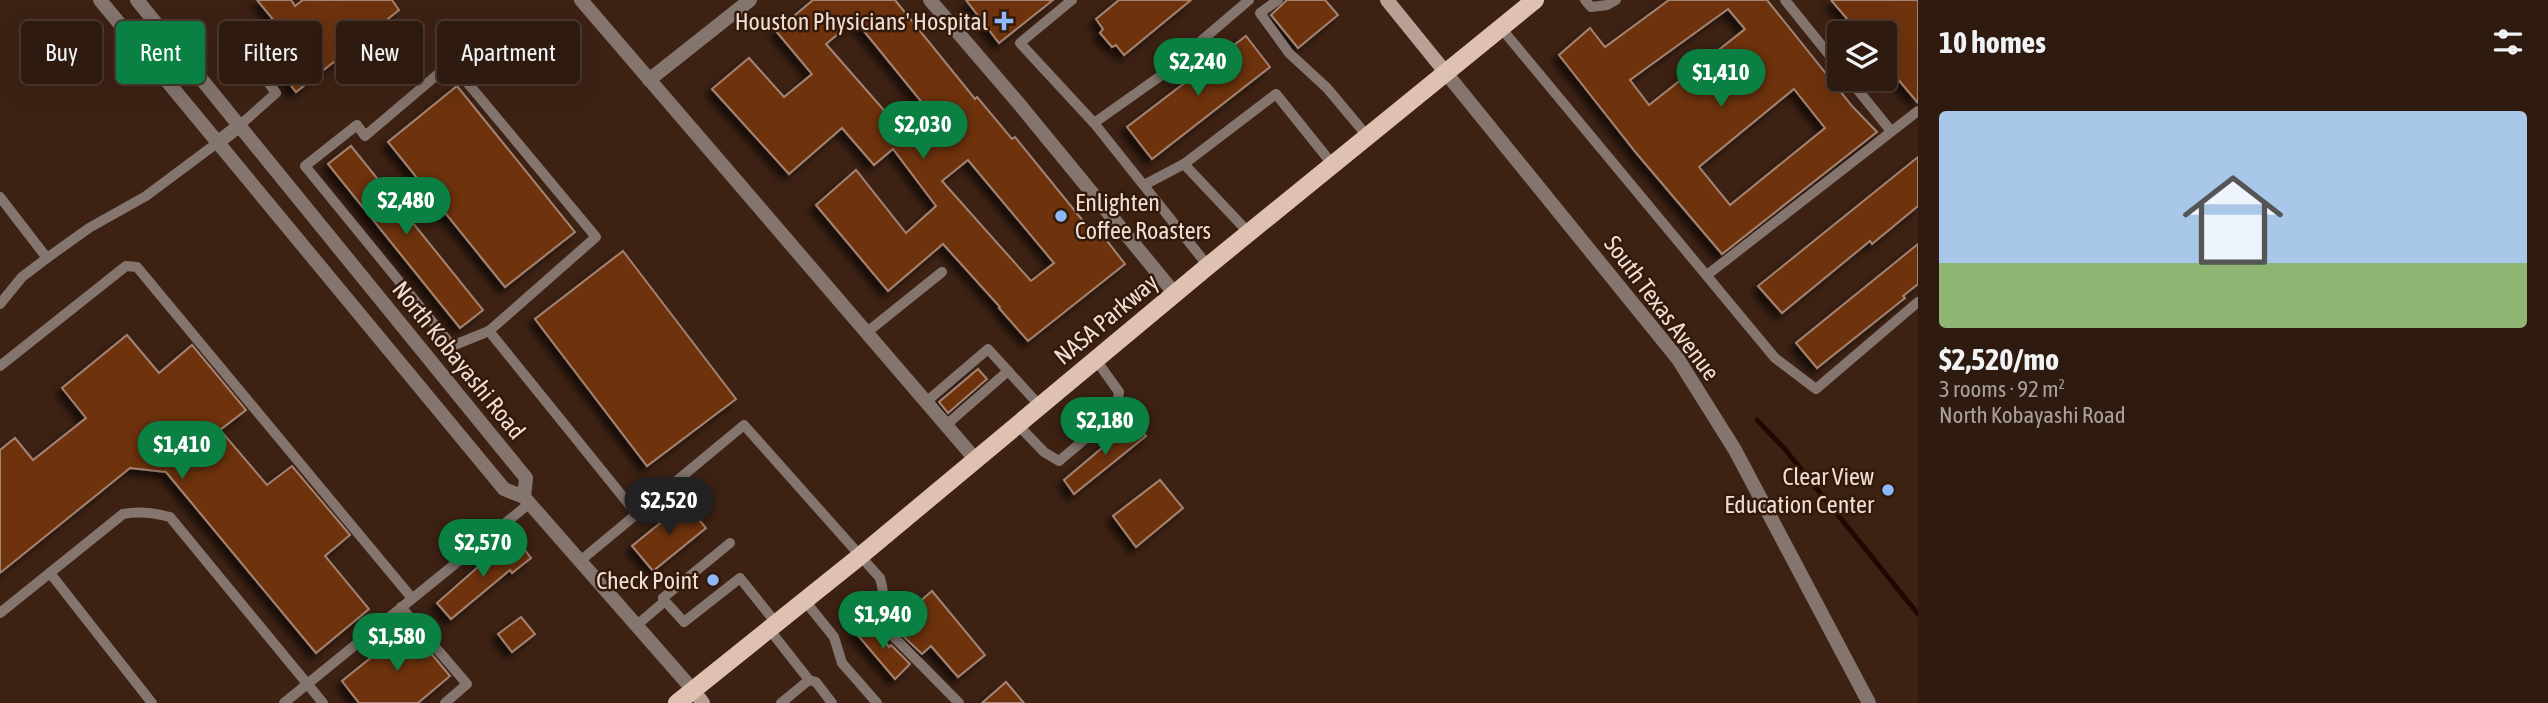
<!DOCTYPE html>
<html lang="en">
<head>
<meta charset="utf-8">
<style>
	:root { --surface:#2e1a0f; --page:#362318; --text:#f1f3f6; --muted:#a7a19e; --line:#49382f; --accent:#0b8043 }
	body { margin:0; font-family:"Asap Condensed",sans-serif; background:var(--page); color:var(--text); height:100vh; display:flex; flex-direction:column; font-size:26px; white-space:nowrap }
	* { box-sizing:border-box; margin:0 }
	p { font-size:23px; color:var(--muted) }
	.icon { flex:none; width:38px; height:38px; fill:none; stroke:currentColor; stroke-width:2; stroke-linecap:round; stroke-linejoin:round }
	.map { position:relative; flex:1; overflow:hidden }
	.panel { display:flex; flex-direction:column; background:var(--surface); width:630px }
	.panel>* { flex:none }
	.guide { position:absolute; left:21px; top:21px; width:665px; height:63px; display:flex; gap:14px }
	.fabs { position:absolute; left:1827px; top:21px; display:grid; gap:14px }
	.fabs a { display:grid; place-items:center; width:70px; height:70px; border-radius:7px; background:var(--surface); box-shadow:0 7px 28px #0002,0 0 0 2px var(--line); font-size:35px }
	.price { position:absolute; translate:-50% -60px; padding:0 16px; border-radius:24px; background:var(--accent); color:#fff; font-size:23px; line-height:46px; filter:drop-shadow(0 2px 4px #0008) }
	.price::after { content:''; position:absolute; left:50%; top:42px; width:21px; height:16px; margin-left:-10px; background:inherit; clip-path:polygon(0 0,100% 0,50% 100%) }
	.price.selected { background:#222; color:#fff }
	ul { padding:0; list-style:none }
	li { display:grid; align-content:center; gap:14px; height:371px; padding:0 21px }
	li+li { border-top:2px solid var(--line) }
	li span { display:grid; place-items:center; height:217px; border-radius:7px; color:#555 }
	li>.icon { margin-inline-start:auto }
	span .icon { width:126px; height:126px; fill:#fffc; stroke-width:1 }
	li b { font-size:30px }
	h2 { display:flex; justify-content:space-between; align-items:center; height:84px; padding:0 21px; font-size:30px }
	.pill { padding:0 24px; border-radius:7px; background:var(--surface); box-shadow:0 7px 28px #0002,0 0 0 2px var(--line); font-size:24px; line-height:63px }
	.pill.selected { background:var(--accent); color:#fff }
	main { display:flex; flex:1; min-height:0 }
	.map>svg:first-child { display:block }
</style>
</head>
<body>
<main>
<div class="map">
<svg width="1918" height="703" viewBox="0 0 1918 703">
	<defs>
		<filter id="shadow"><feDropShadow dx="-6" dy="6" stdDeviation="3.5" flood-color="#0009"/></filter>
	</defs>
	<rect width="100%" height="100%" fill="#3d2214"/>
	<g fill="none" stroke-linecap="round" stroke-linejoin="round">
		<path stroke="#240600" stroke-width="5" d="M1757,420l26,27 135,167"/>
	</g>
	<g fill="#6e310a" stroke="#a48372" stroke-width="2" fill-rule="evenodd" filter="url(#shadow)">
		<path d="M257,0h34l4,6 8,-6h89l7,10 -103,82 -41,-52 21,-17z"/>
		<path d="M813,0h82l80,99 2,-2 35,42 3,-2 77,95 5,-4 28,36 -97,77 -29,-33 1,-1 -57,-63 -55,47 -72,-86 40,-35 50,63 30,-27 -43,-57 -19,16 -32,-37 -53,46 -77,-85 37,-31 35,39 28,-23 -36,-43zM855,20l87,107 -25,21 -91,-104zM968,160l86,103 -23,18 -89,-100z"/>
		<path d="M966,0h87l-54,43z"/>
		<path d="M1119,0h72l-67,55 -8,-10 -4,2 -12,-14 3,-4 -7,-10z"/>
		<path d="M1287,0h38l13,15 -40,33 -27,-33z"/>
		<path d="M1669,0h98l85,106 25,26 -155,122 -85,-100 -78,-99 31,-27 15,19zM1728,9l17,20 -96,76 -19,-25zM1794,89l31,39 -95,77 -31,-38z"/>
		<path d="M1831,0h87v103l-33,-39v-31h-26z"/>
		<path d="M1246,36l24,31 -118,92 -25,-32z"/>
		<path d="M457,86l118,146 -70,55 -117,-145z"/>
		<path d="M351,146l132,164 -23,18 -132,-164z"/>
		<path d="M1918,157v49l-46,38 -2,-3 -88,72 -24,-27z"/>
		<path d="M1918,244v40l-15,12 2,2 -88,70 -21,-25z"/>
		<path d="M623,251l113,148 -89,67 -112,-147z"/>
		<path d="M127,335l32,38 33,-28 54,65 -26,20 47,55 25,-19 58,69 -25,21 44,53 -53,44 -150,-181 -36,-4 -130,105v-123l15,-12 18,22 53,-42 -24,-30z"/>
		<path d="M978,369l9,10 -39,34 -9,-11z"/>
		<path d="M1134,421l12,15 -72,58 -10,-14z"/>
		<path d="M1160,480l23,28 -47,39 -23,-31z"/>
		<path d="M685,503l21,25 -53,43 -21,-25z"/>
		<path d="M504,544l6,9 11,-8 10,13 -19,15 -2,-3 -59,49 -14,-16z"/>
		<path d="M932,591l53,64 -27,22 -27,-31 -9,8 -20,-19 11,-9 -9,-11z"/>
		<path d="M521,617l14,17 -23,18 -14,-18z"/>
		<path d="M868,622l21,25 2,-2 19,19 -15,15 -40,-47z"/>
		<path d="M409,627l41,49 -32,27h-59l-17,-22z"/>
		<path d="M1006,682l18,21h-42z"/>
	</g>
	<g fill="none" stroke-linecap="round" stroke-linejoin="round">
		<g stroke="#84756e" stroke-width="10">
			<path d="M1072,0l-52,43 74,80 114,143"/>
			<path d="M1278,0l-18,13 29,40 38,35 41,49"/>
			<path d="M1585,0l6,7 16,-2 9,-5"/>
			<path d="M1785,0l54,67"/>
			<path d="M1501,28l274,330 41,31 102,-87"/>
			<path d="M238,41l38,52 -37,33"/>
			<path d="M451,63l145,174 -107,94 -37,15 -147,-180 52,-41 8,11z"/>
			<path d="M1849,79l42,52"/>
			<path d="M1094,123l65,-46 90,-77"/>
			<path d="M1184,164l65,69"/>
			<path d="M1144,185l40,-21 92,-70 57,71"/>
			<path d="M0,197l47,61"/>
			<path d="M1707,275l211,-164"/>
			<path d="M0,304l22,-27 25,-19 42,-30 57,-32 71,-53"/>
			<path d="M489,331l147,182"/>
			<path d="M866,333l76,-61"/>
			<path d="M0,366l126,-100 11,1 274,330"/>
			<path d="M926,402l62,-53 52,57"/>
			<path d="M946,425l62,-54"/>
			<path d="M1018,425l26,27 15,9 57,-48 3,-21 -23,-32"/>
			<path d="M580,561l164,-136 136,153c6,18 2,35 8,53l71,72"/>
			<path d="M50,573l102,130"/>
			<path d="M665,601l-2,-3 67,-55"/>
			<path d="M805,601l29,36 8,26 35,40"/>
			<path d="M401,607l66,77 -22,19"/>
			<path d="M0,613l123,-99c15,-3 32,-1 47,3l153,186"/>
			<path d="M637,625l28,-24 19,21 56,-44 36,45"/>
			<path d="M769,629l40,51 -28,23"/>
			<path d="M809,680l7,2 16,21"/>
			<path d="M284,703l246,-200"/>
		</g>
		<g stroke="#84756e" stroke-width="14">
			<path d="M100,0l404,489 20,8 169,193"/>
			<path d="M137,0l389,478 -2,19"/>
			<path d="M581,0l395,460"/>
			<path d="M930,0l90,105 155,189"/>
			<path d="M1446,73l232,286 57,91 134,253"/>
			<path d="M649,80l101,-80"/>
			<path d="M217,143l22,-17"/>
		</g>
		<g stroke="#b8a094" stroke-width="14">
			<path d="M1387,0l59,73"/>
			<path d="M693,690l10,13"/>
		</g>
		<path stroke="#dfc1b1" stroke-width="18" d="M677,703l182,-146 349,-291 327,-266"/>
	</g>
	<g fill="#8cb9fc" stroke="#33190a" stroke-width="2.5">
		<path d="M1000.5 10.5h7v7h7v7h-7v7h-7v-7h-7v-7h7z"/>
		<circle cx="1061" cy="216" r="7"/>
		<circle cx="1888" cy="490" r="7"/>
		<circle cx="713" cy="580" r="7"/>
	</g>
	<g text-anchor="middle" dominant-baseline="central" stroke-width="5" stroke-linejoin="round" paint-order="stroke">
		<g font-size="24" fill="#f0ded4" stroke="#33190a" text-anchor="end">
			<text x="988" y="21">Houston Physicians' Hospital</text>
			<text x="1075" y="202" text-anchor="start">Enlighten<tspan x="1075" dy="28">Coffee Roasters</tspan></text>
			<text x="1874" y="476">Clear View<tspan x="1874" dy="28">Education Center</tspan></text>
			<text x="699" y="580">Check Point</text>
		</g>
		<g font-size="24" fill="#f0ded4" stroke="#33190a">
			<text transform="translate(1662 308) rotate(53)">South Texas Avenue</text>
			<text transform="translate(1106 319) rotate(-40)">NASA Parkway</text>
			<text transform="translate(459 360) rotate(51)">North Kobayashi Road</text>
		</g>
	</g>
</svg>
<div class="fabs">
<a><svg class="icon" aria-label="layers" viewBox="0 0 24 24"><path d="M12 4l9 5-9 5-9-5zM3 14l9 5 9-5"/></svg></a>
</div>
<b class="price" style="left:1198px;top:98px">$2,240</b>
<b class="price" style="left:1721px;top:109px">$1,410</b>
<b class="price" style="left:923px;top:161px">$2,030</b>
<b class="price" style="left:406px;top:237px">$2,480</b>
<b class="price" style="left:1105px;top:457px">$2,180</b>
<b class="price" style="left:182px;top:481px">$1,410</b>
<b class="price selected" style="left:669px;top:537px">$2,520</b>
<b class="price" style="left:483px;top:579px">$2,570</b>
<b class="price" style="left:883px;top:651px">$1,940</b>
<b class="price" style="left:397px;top:673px">$1,580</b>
<div class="guide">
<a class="pill">Buy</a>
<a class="pill selected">Rent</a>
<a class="pill">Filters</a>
<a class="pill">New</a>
<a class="pill">Apartment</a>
</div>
</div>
<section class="panel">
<h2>10 homes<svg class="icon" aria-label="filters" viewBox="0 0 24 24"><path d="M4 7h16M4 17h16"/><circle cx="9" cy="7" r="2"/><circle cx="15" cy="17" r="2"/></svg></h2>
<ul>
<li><span style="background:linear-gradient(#a9c7e8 70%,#8fb573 0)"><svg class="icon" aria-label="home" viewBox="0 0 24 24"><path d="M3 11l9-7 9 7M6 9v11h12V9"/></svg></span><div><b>$2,520/mo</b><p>3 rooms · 92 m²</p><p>North Kobayashi Road</p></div></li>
</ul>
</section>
</main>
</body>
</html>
